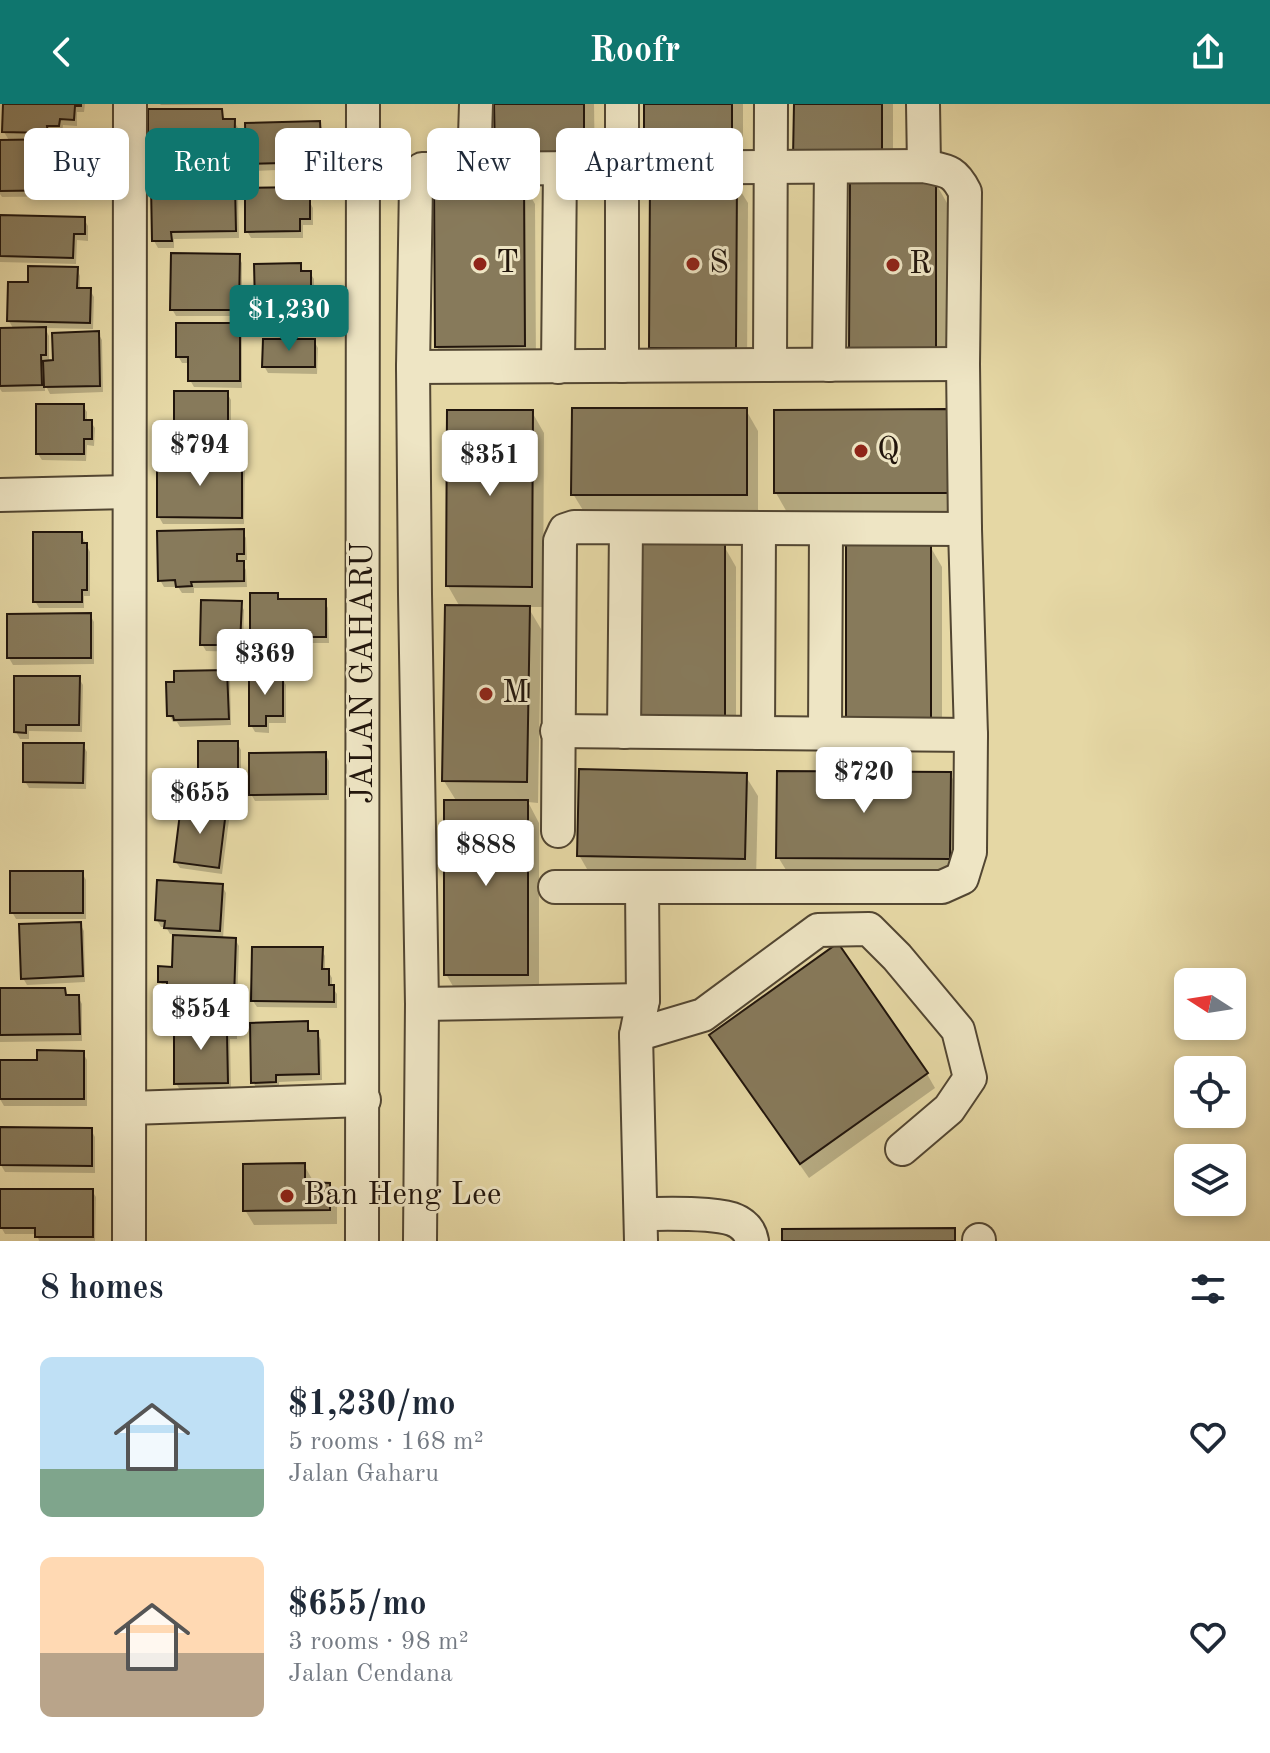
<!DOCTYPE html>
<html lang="en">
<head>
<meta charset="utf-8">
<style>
	:root { --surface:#fff; --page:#f2f2f3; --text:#1f2937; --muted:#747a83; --accent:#0f766e }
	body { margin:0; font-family:"Old Standard TT",serif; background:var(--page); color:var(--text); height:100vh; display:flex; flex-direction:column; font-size:30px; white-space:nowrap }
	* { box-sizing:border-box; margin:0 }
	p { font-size:26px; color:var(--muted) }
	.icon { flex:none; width:44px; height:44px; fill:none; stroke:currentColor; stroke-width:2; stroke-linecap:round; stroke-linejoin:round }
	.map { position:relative; height:1137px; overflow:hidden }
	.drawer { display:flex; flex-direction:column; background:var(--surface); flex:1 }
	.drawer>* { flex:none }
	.banner { position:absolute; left:24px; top:24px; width:800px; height:72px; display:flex; gap:16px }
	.needle { width:52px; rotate:282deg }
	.fabs { position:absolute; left:1174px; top:864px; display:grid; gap:16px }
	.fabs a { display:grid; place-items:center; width:72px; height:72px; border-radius:12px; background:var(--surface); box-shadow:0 4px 12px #0003; font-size:40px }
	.price { position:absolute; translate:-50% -68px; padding:0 18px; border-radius:8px; background:#fff; color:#222; font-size:26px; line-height:52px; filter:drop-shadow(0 2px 4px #0008) }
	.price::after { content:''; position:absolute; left:50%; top:48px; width:24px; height:18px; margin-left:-12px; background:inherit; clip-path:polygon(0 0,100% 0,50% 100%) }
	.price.current { background:var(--accent); color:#fff }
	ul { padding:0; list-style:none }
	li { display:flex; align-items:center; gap:24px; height:200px; padding:0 40px }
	li span { display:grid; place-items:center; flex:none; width:224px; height:160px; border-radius:12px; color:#555 }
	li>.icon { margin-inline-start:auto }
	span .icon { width:96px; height:96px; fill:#fffc; stroke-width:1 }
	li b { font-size:34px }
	h2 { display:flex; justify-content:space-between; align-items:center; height:96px; padding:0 40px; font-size:34px }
	.pill { padding:0 28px; border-radius:12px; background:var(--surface); box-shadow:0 4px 12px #0003; font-size:28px; line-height:72px }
	.pill.current { background:var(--accent); color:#fff }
	header { display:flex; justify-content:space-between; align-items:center; height:104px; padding:0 40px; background:var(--accent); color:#fff; font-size:36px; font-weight:600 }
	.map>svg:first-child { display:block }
</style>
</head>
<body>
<header><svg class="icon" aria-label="back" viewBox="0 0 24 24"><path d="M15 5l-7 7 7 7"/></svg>Roofr<svg class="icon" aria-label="share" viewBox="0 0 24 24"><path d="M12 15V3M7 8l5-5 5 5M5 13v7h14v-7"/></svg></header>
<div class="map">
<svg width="1270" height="1137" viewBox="0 0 1270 1137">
	<rect width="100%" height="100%" fill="#e5d7a4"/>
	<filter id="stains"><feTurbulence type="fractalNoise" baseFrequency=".0025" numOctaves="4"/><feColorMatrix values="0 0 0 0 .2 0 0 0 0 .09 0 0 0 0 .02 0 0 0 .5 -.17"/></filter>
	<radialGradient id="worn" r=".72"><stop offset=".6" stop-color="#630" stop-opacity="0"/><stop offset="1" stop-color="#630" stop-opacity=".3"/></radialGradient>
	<g fill="#0003">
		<path d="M5,0h80l-1,8h-7v14l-14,-1 -1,8 -12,-1v9h10l6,12 19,-7 4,7 1,32h-15v11l-73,1 -2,-3v-52h10l-6,-10z"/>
		<path d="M160,0h82l-81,1z"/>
		<path d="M496,0h98l1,69z"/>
		<path d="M646,0h97v72z"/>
		<path d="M796,0h97v74z"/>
		<path d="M221,7l4,10h9l4,7 -1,45 -83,1 -4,-7z"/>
		<path d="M319,19l4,7 1,38 -72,3 -4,-7z"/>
		<path d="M735,78l13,21 -1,166h-83l-13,-21z"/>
		<path d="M935,78l12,21v168l-96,-21z"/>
		<path d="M523,79l12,21 1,163 -87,1 -12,-21z"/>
		<path d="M234,82l4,7 1,45 -65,1v9h-16l-4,-7z"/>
		<path d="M300,85l4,7v5h5l4,7v17h-10v13h-52l-4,-7z"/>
		<path d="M0,113l84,2 4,7v15l-11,-1 -1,24 -76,-2z"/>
		<path d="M238,152l4,7v53h-66l-4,-7z"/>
		<path d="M300,161l4,8h6l4,6v17h-9v15l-44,1 -4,-7z"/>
		<path d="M77,165l3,7v14h10l4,7 -1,32 -48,-1 4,8v27l49,-30 4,7 1,52 -53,2 -5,-10v7l-43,1 -2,-3v-59h14l-5,-9 21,-37z"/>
		<path d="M238,221l4,7v56l-48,-1 -4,-7v-17h-8l-4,-7z"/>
		<path d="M314,237l4,7 -1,26 -49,-1 -4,-7z"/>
		<path d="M227,289l4,7v51l-20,-1v10h30l4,7 -1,57h-81l-4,-7 38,-57 -4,-7v-4h-13l-4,-7z"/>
		<path d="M83,302l4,6v10h4l4,6 -1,18 -7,-1 -1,16 -44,-1 -4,-6z"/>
		<path d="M746,306l12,21v84h-172l-13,-21z"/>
		<path d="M532,308l12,21 -1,174h-15l13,22 -3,174 -10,-1 11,21v172h-81l-12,-21 11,-172 -13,-21 16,-174 -12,-21z"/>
		<path d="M959,328v82h-171l-12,-21z"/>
		<path d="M242,427l4,7 1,22h-6l5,10 1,17 -53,1v5h-12l-4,-6h-14l-4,-7z"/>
		<path d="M81,430l9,18v44h-6v12h-45l-4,-7z"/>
		<path d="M724,442l12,21v171l-82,1z"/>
		<path d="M930,442l12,21v174h-82z"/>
		<path d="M277,491l3,6h44l4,7 1,35h-17v13h-56l-4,-7z"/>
		<path d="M240,499l4,7 -1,42 -37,-1 -4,-7z"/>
		<path d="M90,511l4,7v42l-81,1 -4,-7z"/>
		<path d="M270,565l4,7 8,2 4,7v38h-17v10l-14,-1 -4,-7z"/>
		<path d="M226,568l4,7 1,46 -51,2 -3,-5h-4l-4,-7z"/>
		<path d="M79,574l4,7 -1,47 -53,-1v8h-9l-4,-7z"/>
		<path d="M237,639l4,7v50h-37l-4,-7z"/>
		<path d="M83,641l4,7 -1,37 -57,-1 -4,-7z"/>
		<path d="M325,650l4,7v39l-74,1 -4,-7z"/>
		<path d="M950,670l12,21 -1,85 -170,-2 -13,-21z"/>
		<path d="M745,671l13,21 -2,84 -165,-4 -12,-21z"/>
		<path d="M225,709l4,7 -7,54 -42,-6 -4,-6z"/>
		<path d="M82,769l4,7v39h-70l-4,-7z"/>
		<path d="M222,782l4,7 -3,46h12l4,7 -2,59 -64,-3 -4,-6v-7l-5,-1 -4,-7 14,-12 1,-34 -5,-1 -4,-7h-5l-4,-7z"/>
		<path d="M80,820l4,7 1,51 -58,3 -4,-7z"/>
		<path d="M321,845l4,7v15h3l4,7v9l5,7v14l-80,-1 -4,-6z"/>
		<path d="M0,886h64l4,7h10l4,7v37l-82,1z"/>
		<path d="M233,918l4,7v10h-7l1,51h-51l-4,-7z"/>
		<path d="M307,919l4,10h6l4,7 1,40 -43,2v7h-22l-4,-7z"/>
		<path d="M720,946l207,24 8,14 -126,90z"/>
		<path d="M83,949l4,7v46h-83l-4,-7v-37h39z"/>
		<path d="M91,1026l4,7v36l-90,-1 -4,-7z"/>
		<path d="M304,1061l8,14v5l17,1 8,14v25l-83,1 -9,-15z"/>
		<path d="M92,1087l4,6 -1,44h-56l-2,-7h-32l-4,-7z"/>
	</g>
	<g fill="#877a5b" stroke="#21150c" stroke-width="2">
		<path d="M3,0h78v2h-6l-1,14 -14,-1 -1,7h-12l1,7 -46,-1z"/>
		<path d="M494,0h90v49l-89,1z"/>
		<path d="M644,0h88v51l-88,1z"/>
		<path d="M794,0h88v53h-89z"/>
		<path d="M148,5h74l1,10h12l-1,48h-86z"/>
		<path d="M320,17l2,41 -76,2 -1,-41z"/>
		<path d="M61,35v12h4v-7h22v34h-14v12l-73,1v-51z"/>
		<path d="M650,75l87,1 -1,168h-87z"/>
		<path d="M850,76h86v171h-87z"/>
		<path d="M524,77l1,165 -90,1 -1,-165z"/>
		<path d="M235,80l1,47 -65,1 1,9h-20l-1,-56z"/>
		<path d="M302,83v12h8v20h-10v12l-55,1v-44z"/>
		<path d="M0,111l85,2v17h-11l-1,24 -73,-2z"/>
		<path d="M171,149l69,1 -1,56h-69z"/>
		<path d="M301,159v8h10v19h-8l-1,14 -47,1 -1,-41z"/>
		<path d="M28,162l50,1 -1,21h14l-1,35 -83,-2 1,-39h20z"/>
		<path d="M176,219h64v58h-52v-24h-12z"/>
		<path d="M46,223v28h-5l1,30 -42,1v-58z"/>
		<path d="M99,227l1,55 -56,1 -1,-26 10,-1 -1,-27z"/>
		<path d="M263,235h52v28h-53z"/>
		<path d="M174,287h54v53h-20v9h-17v-11l-17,1z"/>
		<path d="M36,300h48v16h8v19h-8v15h-48z"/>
		<path d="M572,304h175v87h-176z"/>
		<path d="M948,305v84h-174v-83z"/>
		<path d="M447,306h86l-1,177 -86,-1z"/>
		<path d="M157,354h85v60l-85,-1z"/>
		<path d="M244,425v25h-7v7h7v20l-53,1 1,4 -16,1 -1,-7 -17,1 -1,-50z"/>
		<path d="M33,428h49v11h5v47h-5v12h-49z"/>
		<rect x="640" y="440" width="85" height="174"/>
		<rect x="846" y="440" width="85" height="176"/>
		<path d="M250,489h28v6h48v38h-17l1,12h-60z"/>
		<path d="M201,496l41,1 -2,44h-40z"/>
		<path d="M445,501l85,1 -3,176 -85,-1z"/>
		<path d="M91,509v45h-84v-44z"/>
		<path d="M271,563v9h12v40h-17v10h-17v-49h10v-9z"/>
		<path d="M227,566l2,49 -55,1 -1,-4h-6l-1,-34h8v-11z"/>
		<path d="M14,572h66l-1,49h-53v8l-12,-1z"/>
		<rect x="198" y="637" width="40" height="53"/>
		<path d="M23,639h61l-1,40 -60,-1z"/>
		<path d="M326,648v42l-77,1v-42z"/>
		<path d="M579,665l168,4 -2,86 -168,-3z"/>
		<path d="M777,667l174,1 -1,87 -174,-1z"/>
		<rect x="444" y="696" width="84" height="175"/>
		<path d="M181,701l45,6 -7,57 -45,-6z"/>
		<rect x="10" y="767" width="73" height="42"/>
		<path d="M157,776l66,4 -3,47 -56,-3 1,-7 -10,-1z"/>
		<path d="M81,818l2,54 -62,3 -2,-55z"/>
		<path d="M173,831l63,3 -2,60 -67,-2v-14h-9v-16l14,1z"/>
		<path d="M838,839l90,130 -128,91 -91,-129z"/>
		<path d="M252,843h71l-1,22h7v16h5v17l-83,-1z"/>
		<path d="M0,884h65l1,7h13l1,39 -80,1z"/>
		<path d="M234,916v12h-7l1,51 -54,1v-63z"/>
		<path d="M308,917v10h10l1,43 -43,1v7l-25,1 -1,-60z"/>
		<path d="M37,946l47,1v48h-84v-39h37z"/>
		<path d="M0,1023l92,1v38l-92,-1z"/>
		<path d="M305,1059v19l25,1v27l-87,1v-47z"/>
		<path d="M0,1085h93v48h-58v-9h-35z"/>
		<path d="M955,1124v13h-173v-12z"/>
	</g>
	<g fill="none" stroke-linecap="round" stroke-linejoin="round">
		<g stroke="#524632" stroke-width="36">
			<g id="minor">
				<path d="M622,0v262"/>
				<path d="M923,0l1,62"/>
				<path d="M474,65l2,-65"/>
				<path d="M770,261l1,-261"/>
				<path d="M829,261l2,-198"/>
				<path d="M413,263l550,-3"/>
				<path d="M558,263l2,-199"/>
				<path d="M0,391l129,-3"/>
				<path d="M557,627l414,4"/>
				<path d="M624,628l2,-204"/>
				<path d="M758,629l1,-205"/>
				<path d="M825,629l1,-204"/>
				<path d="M558,727l2,-290 5,-11 9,-3 391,2"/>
				<path d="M422,900l221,-4"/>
				<path d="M636,931l67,-20 115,-85 51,-1 28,28 61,73 12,48 -21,31 -47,40"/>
				<path d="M130,1004l234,-8"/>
				<path d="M641,1110c24,0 69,-2 91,5 11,4 18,11 20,22"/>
				<path d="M979,1136v1"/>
				<path d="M129,1137l1,-1137"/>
				<path d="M362,1137l1,-1137"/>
				<path d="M420,1137l2,-237 -7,-410 -2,-227 3,-183 6,-15 502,-3c23,5 30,4 41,26l-2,172 2,165 6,206 -1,117 -8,26 -20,9h-387"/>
				<path d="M641,1137l-5,-206 7,-35 -1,-113"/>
			</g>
		</g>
		<use href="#minor" stroke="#eee5c4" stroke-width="32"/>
	</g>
	<g fill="#8f2418" stroke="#eee5c4" stroke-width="3">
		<circle cx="480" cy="160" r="8"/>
		<circle cx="693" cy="160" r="8"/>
		<circle cx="893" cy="161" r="8"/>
		<circle cx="861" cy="347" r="8"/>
		<circle cx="486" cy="590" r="8"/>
		<circle cx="287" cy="1092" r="8"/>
	</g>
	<g text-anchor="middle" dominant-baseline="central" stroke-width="6" stroke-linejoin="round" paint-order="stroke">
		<g font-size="32" fill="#21150c" stroke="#eee5c4" text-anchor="start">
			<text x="496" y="160">T</text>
			<text x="709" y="160">S</text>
			<text x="909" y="161">R</text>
			<text x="877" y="347">Q</text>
			<text x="502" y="590">M</text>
			<text x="303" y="1092">Ban Heng Lee</text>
		</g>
		<g font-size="32" fill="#21150c" stroke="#eee5c4">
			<text transform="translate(364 569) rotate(-90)">JALAN GAHARU</text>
		</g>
	</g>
	<rect width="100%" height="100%" filter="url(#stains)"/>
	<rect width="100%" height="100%" fill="url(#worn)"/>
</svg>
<div class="fabs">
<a><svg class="needle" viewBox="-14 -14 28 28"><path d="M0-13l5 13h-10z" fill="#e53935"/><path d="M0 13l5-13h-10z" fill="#747a83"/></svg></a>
<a><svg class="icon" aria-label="locate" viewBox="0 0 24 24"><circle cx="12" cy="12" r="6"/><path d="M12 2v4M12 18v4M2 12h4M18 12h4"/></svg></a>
<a><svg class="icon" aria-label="layers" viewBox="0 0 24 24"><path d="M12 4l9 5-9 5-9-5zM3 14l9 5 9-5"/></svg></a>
</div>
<b class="price current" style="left:289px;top:249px">$1,230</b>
<b class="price" style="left:200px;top:384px">$794</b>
<b class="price" style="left:490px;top:394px">$351</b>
<b class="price" style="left:265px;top:593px">$369</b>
<b class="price" style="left:864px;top:711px">$720</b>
<b class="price" style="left:200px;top:732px">$655</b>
<b class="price" style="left:486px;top:784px">$888</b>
<b class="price" style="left:201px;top:948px">$554</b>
<div class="banner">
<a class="pill">Buy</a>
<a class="pill current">Rent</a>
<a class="pill">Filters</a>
<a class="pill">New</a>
<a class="pill">Apartment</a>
</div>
</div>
<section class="drawer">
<h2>8 homes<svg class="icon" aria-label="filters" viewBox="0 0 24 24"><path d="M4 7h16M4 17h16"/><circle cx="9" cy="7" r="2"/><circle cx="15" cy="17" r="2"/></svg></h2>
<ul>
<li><span style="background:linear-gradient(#bfe0f5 70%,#7fa58c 0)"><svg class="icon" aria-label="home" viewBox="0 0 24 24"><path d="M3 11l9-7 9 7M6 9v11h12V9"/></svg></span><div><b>$1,230/mo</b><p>5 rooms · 168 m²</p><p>Jalan Gaharu</p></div><svg class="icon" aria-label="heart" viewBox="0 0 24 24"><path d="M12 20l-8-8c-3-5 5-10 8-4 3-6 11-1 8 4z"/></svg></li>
<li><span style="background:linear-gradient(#ffd9b3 60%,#b9a48a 0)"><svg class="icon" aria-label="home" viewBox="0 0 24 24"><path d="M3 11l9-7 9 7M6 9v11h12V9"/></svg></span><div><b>$655/mo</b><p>3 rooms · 98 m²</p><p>Jalan Cendana</p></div><svg class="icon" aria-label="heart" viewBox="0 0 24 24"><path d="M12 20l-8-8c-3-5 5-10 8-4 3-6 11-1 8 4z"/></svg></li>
</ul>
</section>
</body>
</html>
